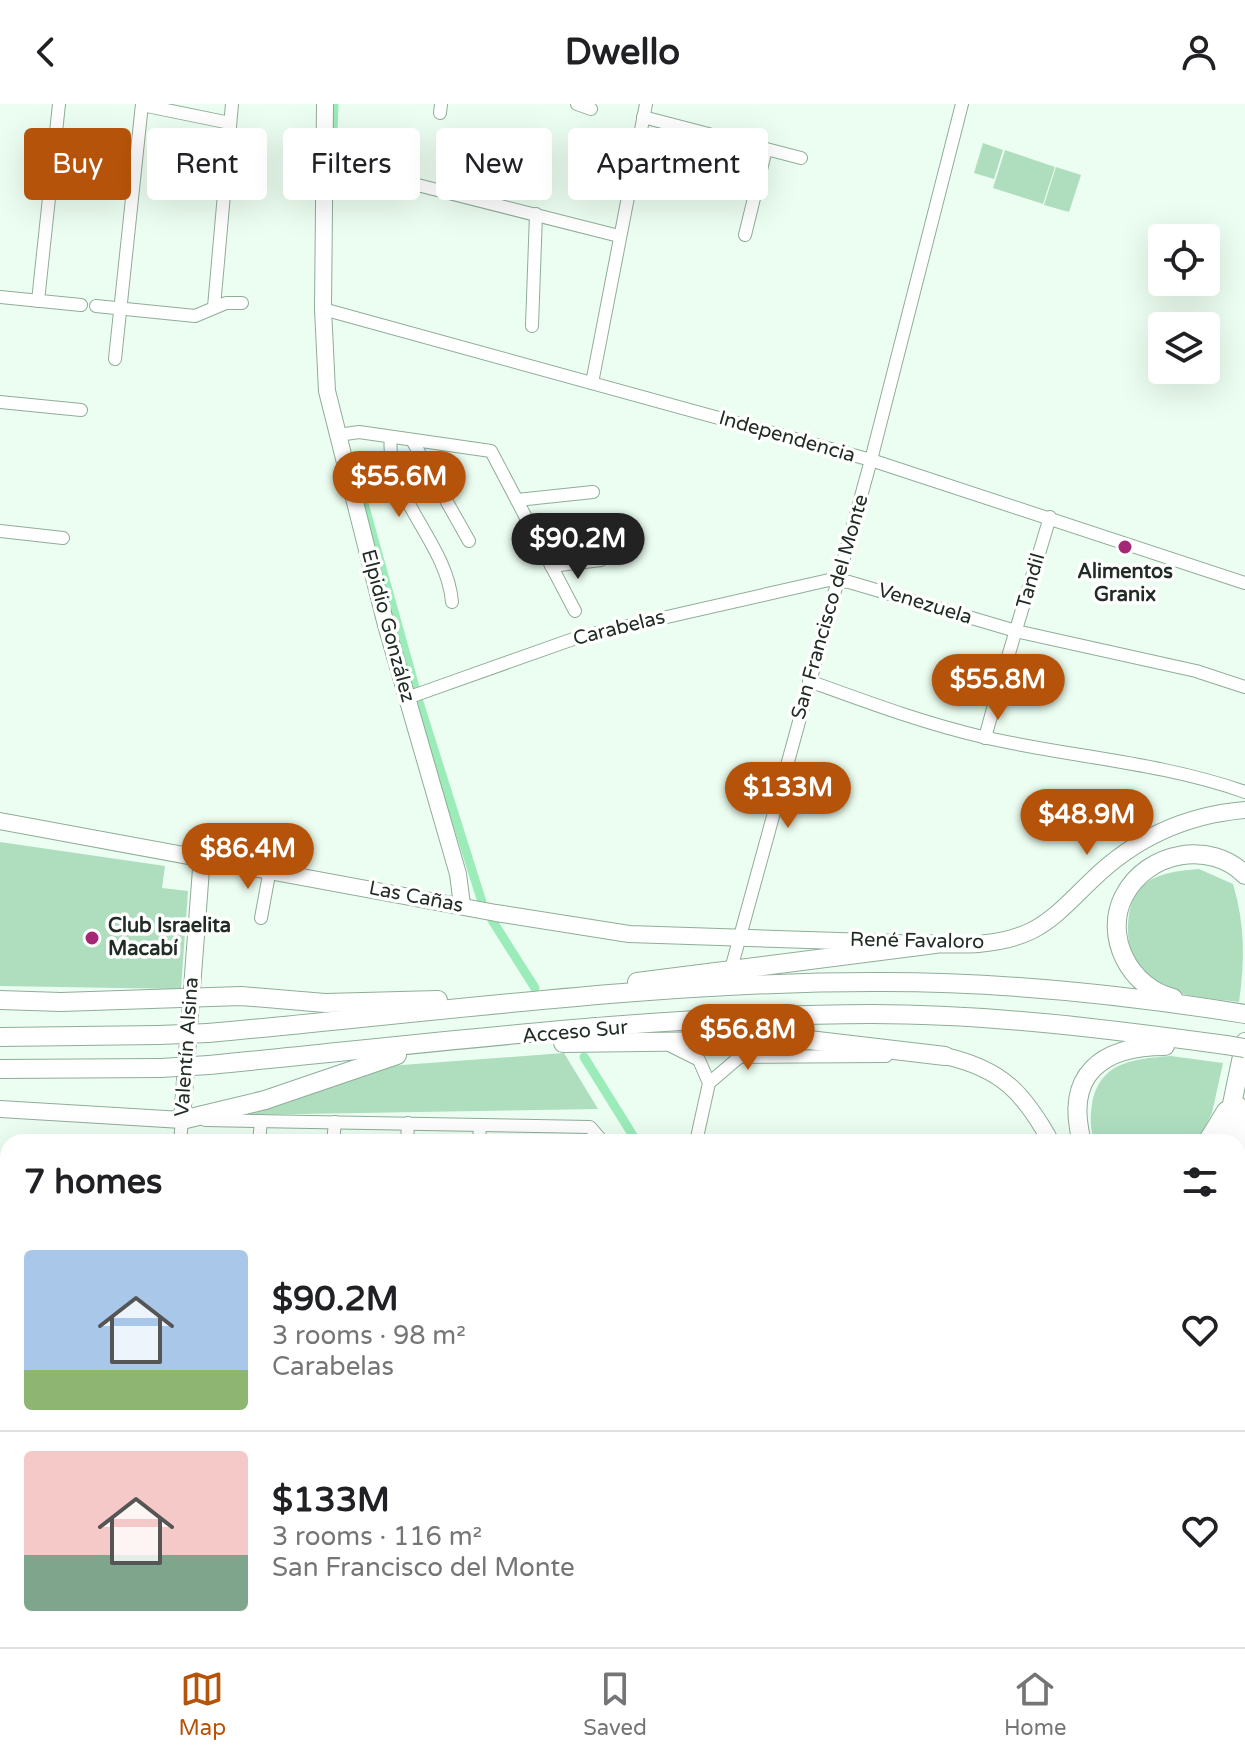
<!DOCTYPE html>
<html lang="en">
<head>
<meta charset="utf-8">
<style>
	:root { --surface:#fff; --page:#f6f6f6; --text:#202124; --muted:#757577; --line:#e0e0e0; --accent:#b45309 }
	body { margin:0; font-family:"Varela Round",sans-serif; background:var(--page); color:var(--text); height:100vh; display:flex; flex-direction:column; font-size:30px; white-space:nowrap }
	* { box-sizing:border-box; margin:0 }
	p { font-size:26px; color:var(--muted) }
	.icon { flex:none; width:44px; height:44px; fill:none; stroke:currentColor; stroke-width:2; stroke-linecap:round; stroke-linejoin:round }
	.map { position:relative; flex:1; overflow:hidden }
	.details { position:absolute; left:0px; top:1030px; width:1246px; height:514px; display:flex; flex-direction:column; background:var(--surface); border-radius:24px 24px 0 0; box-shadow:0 8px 32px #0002 }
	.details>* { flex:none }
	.banner { position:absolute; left:24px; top:24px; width:800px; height:72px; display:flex; gap:16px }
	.controls { position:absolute; left:1148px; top:120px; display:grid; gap:16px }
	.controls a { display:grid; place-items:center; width:72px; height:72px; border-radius:8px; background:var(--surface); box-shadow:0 8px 32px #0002; font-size:40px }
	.price { position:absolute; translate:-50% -68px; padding:0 18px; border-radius:28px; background:var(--accent); color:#fff; font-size:26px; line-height:52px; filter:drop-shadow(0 2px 4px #0008) }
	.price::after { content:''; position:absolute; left:50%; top:48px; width:24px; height:18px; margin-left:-12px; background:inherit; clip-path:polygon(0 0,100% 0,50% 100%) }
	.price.active { background:#222; color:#fff }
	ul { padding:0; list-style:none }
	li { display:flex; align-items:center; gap:24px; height:200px; padding:0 24px }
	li+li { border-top:2px solid var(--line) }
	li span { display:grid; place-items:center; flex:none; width:224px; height:160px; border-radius:8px; color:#555 }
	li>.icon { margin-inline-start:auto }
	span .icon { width:96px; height:96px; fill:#fffc; stroke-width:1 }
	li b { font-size:34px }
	h2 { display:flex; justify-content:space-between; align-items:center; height:96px; padding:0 24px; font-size:34px }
	.tag { padding:0 28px; border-radius:8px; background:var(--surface); box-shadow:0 8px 32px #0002; font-size:28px; line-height:72px }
	.tag.active { background:var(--accent); color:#fff }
	header { display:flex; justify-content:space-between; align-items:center; height:104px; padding:0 24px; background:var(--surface); font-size:36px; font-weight:700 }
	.tabs { display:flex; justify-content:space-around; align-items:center; height:112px; border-top:2px solid var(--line); background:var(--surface); font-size:22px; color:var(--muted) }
	.tabs a { display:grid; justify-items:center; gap:4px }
	.tabs .active { color:var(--accent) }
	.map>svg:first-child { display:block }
</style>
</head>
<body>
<header><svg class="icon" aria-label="back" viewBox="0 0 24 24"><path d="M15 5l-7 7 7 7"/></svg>Dwello<svg class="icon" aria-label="person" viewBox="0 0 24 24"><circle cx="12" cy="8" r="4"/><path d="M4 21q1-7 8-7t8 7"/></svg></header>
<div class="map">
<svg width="1245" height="1543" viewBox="0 0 1245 1543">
	<rect width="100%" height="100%" fill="#ecfef1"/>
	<g fill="#afdebf">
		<path d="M983,39l20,7 -9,29 -20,-6z"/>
		<path d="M1005,46l50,17 -12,37 -50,-16z"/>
		<path d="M1056,63l25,8 -12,37 -25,-7z"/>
		<path d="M0,738l165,24 -3,22 26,3 -7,98 -181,-3z"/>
		<path d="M1199,765l34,15c12,39 12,78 6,118 -30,-4 -70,-5 -94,-26 -12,-11 -17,-30 -17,-45 0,-50 27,-59 71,-62z"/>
		<path d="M564,949l34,56 -365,6 155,-49z"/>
		<path d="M1171,952l52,7 -11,50 -15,29h-102c-5,-12 -5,-25 -3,-38 8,-43 42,-45 79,-48z"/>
	</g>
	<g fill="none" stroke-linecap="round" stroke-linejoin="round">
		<g stroke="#9becb9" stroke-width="9">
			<path d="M332,60l2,-60"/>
			<path d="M358,378l57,205"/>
			<path d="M419,598l63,200"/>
			<path d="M492,816l43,68"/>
			<path d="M584,953l53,85"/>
			<path d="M1009,1536l5,7"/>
		</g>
		<g stroke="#8fad99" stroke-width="14">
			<g id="minor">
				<path d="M577,0l14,5"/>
				<path d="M142,1l88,18"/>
				<path d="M440,9l1,-9"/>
				<path d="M643,13l158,41"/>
				<path d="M378,71l241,61"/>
				<path d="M745,131l21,-86"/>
				<path d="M0,193l81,8"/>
				<path d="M38,197l21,-197"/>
				<path d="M96,202l99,10 31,-13h16"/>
				<path d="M214,203l18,-203"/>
				<path d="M323,205l548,151 374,123"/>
				<path d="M532,222l4,-112"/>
				<path d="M115,255l27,-255"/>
				<path d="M592,279l54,-279"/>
				<path d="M0,298l81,8"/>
				<path d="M338,331l21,-3 132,19 84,160"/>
				<path d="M391,333c-7,57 56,105 61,165"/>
				<path d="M412,336l57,101"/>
				<path d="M517,396l76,-8"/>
				<path d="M0,427l63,7"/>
				<path d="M551,462l50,-6"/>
				<path d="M809,577c58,21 114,42 174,56 87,20 177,25 262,55"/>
				<path d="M407,594l172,-61 250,-57 20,2 167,49 180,40 49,16"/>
				<path d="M985,634c20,-75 43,-147 65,-221"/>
				<path d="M261,814l9,-49"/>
				<path d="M731,865l140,-509 91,-356"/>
				<path d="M671,942l28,14 10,23"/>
				<path d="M737,953l149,-1"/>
				<path d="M709,979l34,-29"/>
				<path d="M205,1016l385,7 13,15"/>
				<path d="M180,1038l2,-22h5"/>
				<path d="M259,1038l2,-21"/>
				<path d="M333,1038l2,-20"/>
				<path d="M407,1038l1,-19"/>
				<path d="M479,1038l1,-17"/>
				<path d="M696,1038l13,-59"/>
				<path d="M1238,1293l7,3"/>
				<path d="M0,1309h8"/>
				<path d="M1238,1443l7,30"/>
				<path d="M987,1536l6,7"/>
				<path d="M1190,1536l1,7"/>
				<path d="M786,1543l2,-7"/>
				<path d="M861,1543l2,-7"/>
				<path d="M938,1543l3,-7"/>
			</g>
		</g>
		<g stroke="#8fad99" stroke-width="18">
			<g id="major">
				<path d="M325,0l-2,205 4,82 59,234 72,249 4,31"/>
				<path d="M0,717l496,92 133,21 271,9"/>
				<path d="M923,840c35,1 75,3 108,-13 24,-12 42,-33 61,-51 43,-42 93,-65 153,-70"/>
				<path d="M945,952c57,13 79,37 106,86"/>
				<path d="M0,1005l182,11 20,-264"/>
			</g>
		</g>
		<g stroke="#8fad99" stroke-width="20">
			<g id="highway">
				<path d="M637,878l298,-38"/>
				<path d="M1173,894c-43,-10 -70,-62 -49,-102 23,-45 87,-56 121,-21"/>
				<path d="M0,896l61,2 180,-6 84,7 113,-3"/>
				<path d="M208,929c225,-20 450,-52 676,-51 119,0 243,13 361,32"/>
				<path d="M0,933l159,-2"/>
				<path d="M563,939l246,-3 136,16"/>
				<path d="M209,961c218,-21 443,-50 662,-51 119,0 238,15 355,31"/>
				<path d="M0,965l161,-1"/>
				<path d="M1238,1002l7,45"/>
				<path d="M182,1016l83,-20 132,-45"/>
				<path d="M1082,1038c-18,-67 19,-96 83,-96"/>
				<path d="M1207,1038l19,-31"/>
				<path d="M1224,1038l21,-100"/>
				<path d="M1238,1163l7,-5"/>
				<path d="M1214,1536l1,7"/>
				<path d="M1236,1536l2,7"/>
			</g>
		</g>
		<use href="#minor" stroke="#fff" stroke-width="12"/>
		<use href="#major" stroke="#fff" stroke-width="16"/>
		<use href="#highway" stroke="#fff" stroke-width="18"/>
		<g stroke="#8fad99" stroke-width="20" stroke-linecap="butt">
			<g id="highway-bridge">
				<path d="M159,931l49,-2"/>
				<path d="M1226,941l19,3"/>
				<path d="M161,964l48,-3"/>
			</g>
		</g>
		<use href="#highway-bridge" stroke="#fff" stroke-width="18"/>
	</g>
	<g fill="#a72777" stroke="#fff" stroke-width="3">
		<circle cx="1125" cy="443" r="8"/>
		<circle cx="92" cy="834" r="8"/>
	</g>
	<g text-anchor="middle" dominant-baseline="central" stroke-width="7" stroke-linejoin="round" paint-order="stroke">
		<g font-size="20" fill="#202c24" stroke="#fff">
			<text transform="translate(787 333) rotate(16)">Independencia</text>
			<text transform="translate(1031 477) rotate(-74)">Tandil</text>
			<text transform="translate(925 500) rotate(17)">Venezuela</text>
			<text transform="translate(830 503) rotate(-74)">San Francisco del Monte</text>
			<text transform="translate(388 522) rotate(75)">Elpidio González</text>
			<text transform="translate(619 524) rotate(-14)">Carabelas</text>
			<text transform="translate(416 793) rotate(11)">Las Cañas</text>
			<text transform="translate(917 837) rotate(1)">René Favaloro</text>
			<text transform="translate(575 928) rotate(-5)">Acceso Sur</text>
			<text transform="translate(187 943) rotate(-86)">Valentín Alsina</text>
		</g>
		<g font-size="20" font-weight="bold" fill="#202c24" stroke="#fff">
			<text x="1125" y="468">Alimentos<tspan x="1125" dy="23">Granix</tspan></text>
			<text x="108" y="822" text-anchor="start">Club Israelita<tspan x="108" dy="23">Macabí</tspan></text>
		</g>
	</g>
</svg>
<div class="controls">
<a><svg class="icon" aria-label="locate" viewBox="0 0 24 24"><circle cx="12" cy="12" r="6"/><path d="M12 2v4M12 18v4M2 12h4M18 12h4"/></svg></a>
<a><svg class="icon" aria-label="layers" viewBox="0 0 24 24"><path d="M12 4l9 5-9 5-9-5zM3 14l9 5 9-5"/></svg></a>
</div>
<b class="price" style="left:399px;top:415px">$55.6M</b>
<b class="price active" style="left:578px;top:477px">$90.2M</b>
<b class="price" style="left:998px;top:618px">$55.8M</b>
<b class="price" style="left:788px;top:726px">$133M</b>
<b class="price" style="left:1087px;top:753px">$48.9M</b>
<b class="price" style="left:248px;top:787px">$86.4M</b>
<b class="price" style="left:748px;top:968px">$56.8M</b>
<div class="banner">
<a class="tag active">Buy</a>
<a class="tag">Rent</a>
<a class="tag">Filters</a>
<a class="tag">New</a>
<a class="tag">Apartment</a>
</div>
<section class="details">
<h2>7 homes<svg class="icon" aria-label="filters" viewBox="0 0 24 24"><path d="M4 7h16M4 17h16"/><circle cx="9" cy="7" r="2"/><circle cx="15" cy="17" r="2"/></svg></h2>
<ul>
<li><span style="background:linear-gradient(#a9c7e8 75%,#8fb573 0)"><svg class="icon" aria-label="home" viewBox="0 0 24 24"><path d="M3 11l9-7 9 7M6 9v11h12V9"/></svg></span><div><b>$90.2M</b><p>3 rooms · 98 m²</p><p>Carabelas</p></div><svg class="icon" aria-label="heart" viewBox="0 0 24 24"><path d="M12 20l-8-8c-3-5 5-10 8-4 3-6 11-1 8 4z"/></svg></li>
<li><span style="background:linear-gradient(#f6c9c9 65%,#7fa58c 0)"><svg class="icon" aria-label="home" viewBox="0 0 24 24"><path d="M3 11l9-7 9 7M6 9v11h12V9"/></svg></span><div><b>$133M</b><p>3 rooms · 116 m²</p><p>San Francisco del Monte</p></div><svg class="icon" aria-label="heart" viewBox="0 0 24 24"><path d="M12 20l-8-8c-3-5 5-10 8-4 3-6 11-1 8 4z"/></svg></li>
</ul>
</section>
</div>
<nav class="tabs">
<a class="active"><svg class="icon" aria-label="map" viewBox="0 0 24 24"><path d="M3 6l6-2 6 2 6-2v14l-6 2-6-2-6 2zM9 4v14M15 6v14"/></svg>Map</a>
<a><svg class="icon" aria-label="saved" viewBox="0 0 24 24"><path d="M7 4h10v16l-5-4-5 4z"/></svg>Saved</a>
<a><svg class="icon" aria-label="home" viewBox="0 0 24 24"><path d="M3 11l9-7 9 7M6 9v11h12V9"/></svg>Home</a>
</nav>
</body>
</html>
